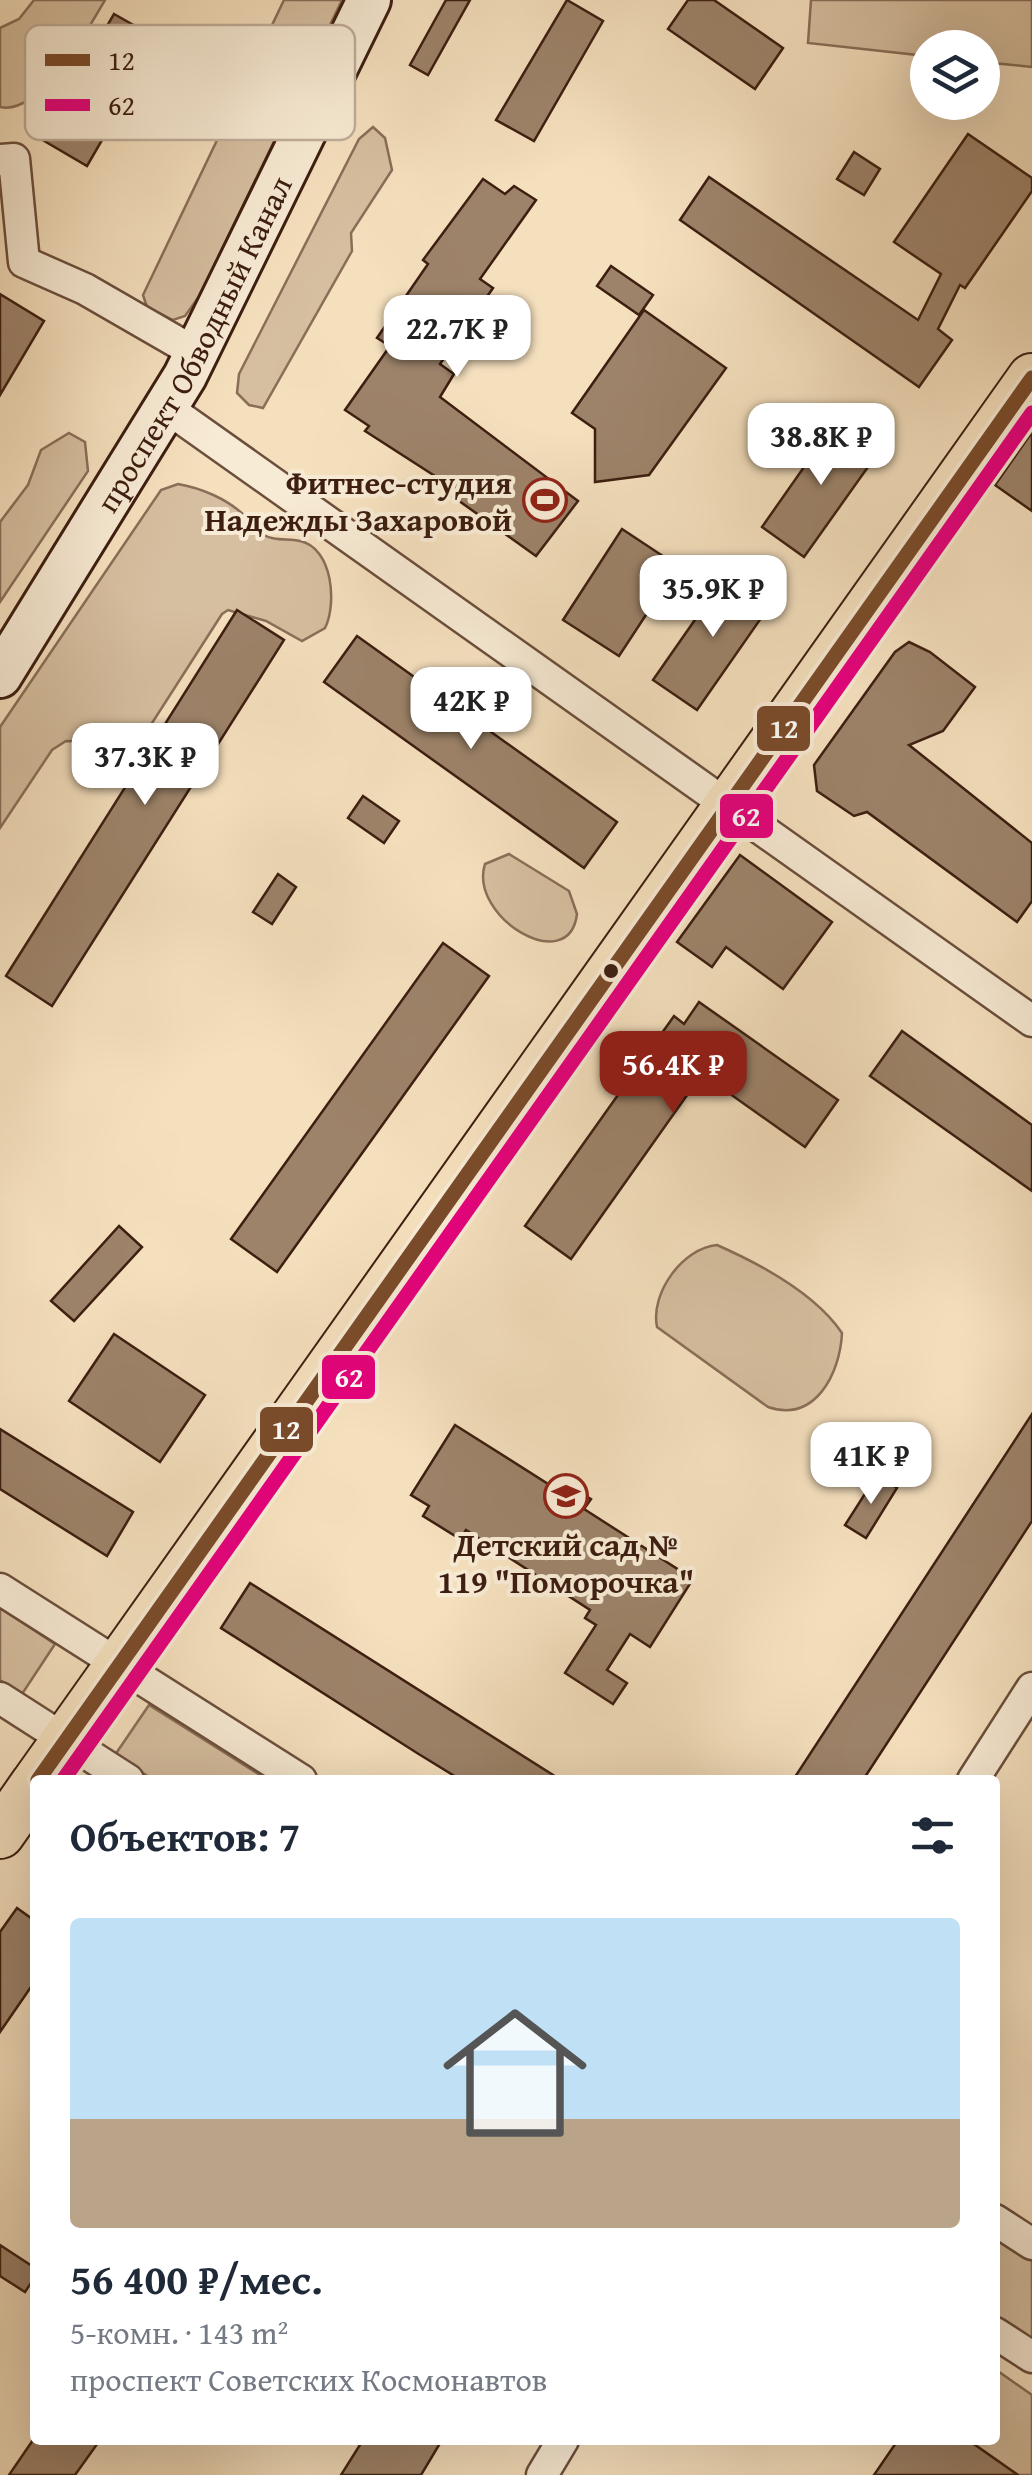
<!DOCTYPE html>
<html lang="ru">
<head>
<meta charset="utf-8">
<style>
	:root { --surface:#fff; --page:#f6f6f7; --text:#1f2937; --muted:#747a83; --line:#e0e1e3; --accent:#8f2418 }
	body { margin:0; font-family:"Gentium Book Plus",serif; background:var(--page); color:var(--text); height:100vh; display:flex; flex-direction:column; font-size:38px; white-space:nowrap }
	* { box-sizing:border-box; margin:0 }
	p { font-size:32px; color:var(--muted) }
	.icon { flex:none; width:55px; height:55px; fill:none; stroke:currentColor; stroke-width:2; stroke-linecap:round; stroke-linejoin:round }
	.map { position:relative; flex:1; overflow:hidden }
	.side { position:absolute; left:30px; top:1775px; width:970px; height:670px; display:flex; flex-direction:column; background:var(--surface); border-radius:10px; box-shadow:0 10px 40px #0002 }
	.side>* { flex:none }
	.buttons { position:absolute; left:910px; top:30px; display:grid; gap:20px }
	.buttons a { display:grid; place-items:center; width:90px; height:90px; border-radius:50%; background:var(--surface); box-shadow:0 10px 40px #0002; font-size:50px }
	.price { position:absolute; translate:-50% -85px; padding:0 22px; border-radius:20px; background:#fff; color:#222; font-size:32px; line-height:65px; filter:drop-shadow(0 2px 5px #0008) }
	.price::after { content:''; position:absolute; left:50%; top:60px; width:30px; height:22px; margin-left:-15px; background:inherit; clip-path:polygon(0 0,100% 0,50% 100%) }
	.price.current { background:var(--accent); color:#fff }
	ul { padding:0; list-style:none }
	li { display:grid; align-content:center; gap:20px; height:530px; padding:0 40px }
	li+li { border-top:2px solid var(--line) }
	li span { display:grid; place-items:center; height:310px; border-radius:10px; color:#555 }
	li>.icon { margin-inline-start:auto }
	span .icon { width:180px; height:180px; fill:#fffc; stroke-width:1 }
	li b { font-size:42px }
	h2 { display:flex; justify-content:space-between; align-items:center; height:120px; padding:0 40px; font-size:42px }
	.map>svg:first-child { display:block }
</style>
</head>
<body>
<div class="map">
<svg width="1032" height="2475" viewBox="0 0 1032 2475">
	<rect width="100%" height="100%" fill="#f5e0be"/>
	<filter id="stains"><feTurbulence type="fractalNoise" baseFrequency=".002" numOctaves="4"/><feColorMatrix values="0 0 0 0 .2 0 0 0 0 .09 0 0 0 0 .02 0 0 0 .5 -.17"/></filter>
	<radialGradient id="worn" r=".72"><stop offset=".6" stop-color="#630" stop-opacity="0"/><stop offset="1" stop-color="#630" stop-opacity=".3"/></radialGradient>
	<g fill="#d6bfa0" stroke="#8a6e58" stroke-width="2.5">
		<path d="M34,0h71c-18,31 -65,116 -105,107v-79l19,-9z"/>
		<path d="M284,0h58l-142,295 -15,21 -12,4 -26,-13 -4,-12z"/>
		<path d="M811,0h221v67l-49,-5 -1,-14h-54l-1,8 -119,-13z"/>
		<path d="M373,127l12,11 7,32 -41,63 1,18 -89,157 -14,-3 -12,-12 2,-19 120,-235z"/>
		<path d="M69,433l16,9 3,29 -88,131v-80l28,-37 13,-35z"/>
		<path d="M178,484c23,4 50,15 68,33 6,5 9,13 16,17 13,8 25,4 38,7 33,7 37,63 25,87l-23,13 -36,-20 -38,-11 -6,4 -102,159 -8,4 -17,-8 12,-13 -12,-14 -29,-1 -14,9 -52,78v-101l161,-237z"/>
		<path d="M509,854l60,37 8,23c-8,64 -109,3 -92,-50z"/>
		<path d="M717,1245c43,19 98,48 125,88 -2,41 -27,90 -74,74l-111,-80c-7,-34 26,-79 60,-82z"/>
		<path d="M0,1608l55,36 -33,50 -22,-14z"/>
		<path d="M149,1705l119,75h-114l-39,-25z"/>
		<path d="M995,2234l37,24v84l-37,-24z"/>
		<path d="M995,2369l37,26v80h-14l-50,-35h27z"/>
	</g>
	<g fill="#9d836a" stroke="#3d1e10" stroke-width="2.5">
		<path d="M446,0h24l-42,75 -18,-10z"/>
		<path d="M567,0l36,21 -69,120 -38,-21z"/>
		<path d="M688,0h26l69,48 -28,41 -87,-60z"/>
		<path d="M114,14l46,26 -73,126 -46,-27z"/>
		<path d="M968,134l64,44v13l-67,97 -5,-3 -22,44 14,11 -33,47 -239,-167 29,-43 209,143 23,-46 -47,-32z"/>
		<path d="M854,152l26,17 -16,26 -27,-16z"/>
		<path d="M483,179l22,15 9,-8 22,14 -56,79 13,9 -53,76 14,10 -14,23 138,104 -42,55 -88,-63 7,-4 -90,-58 4,-5 -24,-16 45,-64 -13,-8 51,-74 -5,-4z"/>
		<path d="M611,266l42,29 -14,20 -42,-29z"/>
		<path d="M0,294l44,27 -44,74z"/>
		<path d="M644,310l82,58 -77,107 -54,7v-53l-23,-16z"/>
		<path d="M837,420l43,30 -76,107 -42,-30z"/>
		<path d="M1032,432v79l-37,-26z"/>
		<path d="M622,529l56,37 -59,90 -56,-36z"/>
		<path d="M729,571l44,30 -76,109 -44,-30z"/>
		<path d="M237,610l47,30 -232,366 -46,-30z"/>
		<path d="M357,636l260,186 -33,46 -260,-186z"/>
		<path d="M909,642l21,10 45,35 -32,44 -34,14 123,98v58l-15,21 -150,-110 -13,4 -37,-25 -3,-26 81,-113z"/>
		<path d="M363,796l36,25 -15,22 -36,-25z"/>
		<path d="M740,855l92,67 -49,67 -57,-42 -14,20 -35,-25z"/>
		<path d="M278,874l18,13 -24,37 -19,-12z"/>
		<path d="M443,943l46,33 -212,296 -46,-33z"/>
		<path d="M699,1002l139,98 -33,47 -103,-73 -131,185 -46,-33 149,-210 10,8z"/>
		<path d="M902,1031l130,94v66l-162,-115z"/>
		<path d="M119,1226l23,21 -68,74 -23,-20z"/>
		<path d="M114,1334l91,61 -45,67 -91,-61z"/>
		<path d="M1032,1414v107l-169,259h-70z"/>
		<path d="M455,1425l109,69 6,-8 21,13 -7,10 109,70 -43,68 -20,-13 -23,36 20,13 -14,21 -48,-31 31,-48 -11,-7 5,-8 -124,-80 -6,9 -37,-23 6,-10 -18,-11z"/>
		<path d="M0,1429l133,83 -26,44 -107,-67z"/>
		<path d="M877,1475l20,13 -31,50 -21,-13z"/>
		<path d="M250,1583l311,197h-100l-44,-27 -196,-125z"/>
		<path d="M17,1908l18,13v60l-35,51v-100z"/>
		<path d="M0,2245l35,23v9l-10,15 -25,-16z"/>
		<path d="M33,2440h67l-25,35h-66z"/>
		<path d="M363,2440h79l-21,35h-80z"/>
		<path d="M898,2440h70l50,35h-144z"/>
	</g>
	<g fill="none" stroke-linecap="round" stroke-linejoin="round">
		<g stroke="#6b4e3c" stroke-width="35">
			<g id="minor">
				<path d="M0,160l14,-1 10,103 61,27 111,64"/>
				<path d="M167,408l865,613"/>
				<path d="M0,1589l301,191"/>
				<path d="M0,1698l128,82"/>
				<path d="M973,1780l59,-92"/>
				<path d="M995,2220l37,24"/>
				<path d="M995,2333l37,24"/>
				<path d="M542,2475l21,-35"/>
			</g>
		</g>
		<g stroke="#3d1e10" stroke-width="48">
			<g id="secondary">
				<path id="s1" d="M0,676l185,-300 184,-376"/>
			</g>
		</g>
		<g stroke="#3d1e10" stroke-width="52">
			<g id="primary">
				<path d="M38,1780l994,-1402"/>
				<path d="M0,1834l35,-50"/>
			</g>
		</g>
		<use href="#minor" stroke="#f8ebd5" stroke-width="30"/>
		<use href="#secondary" stroke="#f8ebd5" stroke-width="42"/>
		<use href="#primary" stroke="#f5e0be" stroke-width="48"/>
		<g stroke="#f8ebd5" stroke-width="22">
			<path id="bus-1" d="M38,1780l994,-1402"/>
		</g>
		<g stroke="#f8ebd5" stroke-width="22">
			<path id="bus-2" d="M63,1780l969,-1367"/>
		</g>
		<use href="#bus-1" stroke="#7a4b2a" stroke-width="15"/>
		<use href="#bus-2" stroke="#e5007d" stroke-width="15"/>
	</g>
	<defs>
		<g id="stadium-ring" transform="scale(2.25)"><circle r="9.5" fill="#f8ebd5" stroke="#8f2418" stroke-width="1.5"/><path d="M0-5a6.5 5 0 1 0 0 10a6.5 5 0 1 0 0-10ZM-3.5-1.8h7v3.6h-7Z" fill="#8f2418"/></g>
		<g id="school-ring" transform="scale(2.25)"><circle r="9.5" fill="#f8ebd5" stroke="#8f2418" stroke-width="1.5"/><path d="M0-5L7-2L0 1L-7-2ZM-4 1L0 2.5L4 1V4Q0 6-4 4Z" fill="#8f2418"/></g>
	</defs>
	<g fill-rule="evenodd">
		<use href="#stadium-ring" x="545" y="500"/>
		<use href="#school-ring" x="566" y="1496"/>
	</g>
	<circle fill="#3d1e10" stroke="#f8ebd5" stroke-width="4" cx="611" cy="971" r="9"/>
	<g text-anchor="middle" dominant-baseline="central" stroke-width="8" stroke-linejoin="round" paint-order="stroke">
		<g font-size="32" fill="#3d1e10" stroke="#f8ebd5">
			<text stroke="none"><textPath href="#s1" startOffset="385">проспект Обводный Канал</textPath></text>
		</g>
		<g font-size="32" font-weight="bold" fill="#3d1e10" stroke="#f8ebd5" text-anchor="end">
			<text x="512" y="482">Фитнес-студия<tspan x="512" dy="37">Надежды Захаровой</tspan></text>
			<text x="566" y="1544" text-anchor="middle">Детский сад №<tspan x="566" dy="37">119 "Поморочка"</tspan></text>
		</g>
	</g>
	<rect x="25" y="25" width="330" height="115" rx="15" fill="#f8ebd5" stroke="#c0ae9a" stroke-width="2.5"/>
	<rect x="45" y="54" width="45" height="12" fill="#7a4b2a"/>
	<rect x="45" y="99" width="45" height="12" fill="#e5007d"/>
	<g font-size="28" fill="#3d1e10">
		<text x="108" y="70">12</text>
		<text x="108" y="115">62</text>
	</g>
	<g stroke="#f8ebd5" stroke-width="4">
		<rect x="755" y="704" width="57" height="49" rx="10" fill="#7a4b2a"/>
		<rect x="718" y="792" width="57" height="48" rx="10" fill="#e5007d"/>
		<rect x="320" y="1353" width="57" height="48" rx="10" fill="#e5007d"/>
		<rect x="258" y="1405" width="57" height="49" rx="10" fill="#7a4b2a"/>
	</g>
	<g font-size="28" text-anchor="middle" font-weight="bold" fill="#fff">
		<text x="784" y="738">12</text>
		<text x="746" y="826">62</text>
		<text x="349" y="1387">62</text>
		<text x="286" y="1439">12</text>
	</g>
	<rect width="100%" height="100%" filter="url(#stains)"/>
	<rect width="100%" height="100%" fill="url(#worn)"/>
</svg>
<div class="buttons">
<a><svg class="icon" aria-label="layers" viewBox="0 0 24 24"><path d="M12 4l9 5-9 5-9-5zM3 14l9 5 9-5"/></svg></a>
</div>
<b class="price" style="left:457px;top:380px">22.7K ₽</b>
<b class="price" style="left:821px;top:488px">38.8K ₽</b>
<b class="price" style="left:713px;top:640px">35.9K ₽</b>
<b class="price" style="left:471px;top:752px">42K ₽</b>
<b class="price" style="left:145px;top:808px">37.3K ₽</b>
<b class="price current" style="left:673px;top:1116px">56.4K ₽</b>
<b class="price" style="left:871px;top:1507px">41K ₽</b>
<section class="side">
<h2>Объектов: 7<svg class="icon" aria-label="filters" viewBox="0 0 24 24"><path d="M4 7h16M4 17h16"/><circle cx="9" cy="7" r="2"/><circle cx="15" cy="17" r="2"/></svg></h2>
<ul>
<li><span style="background:linear-gradient(#bfe0f5 65%,#b9a48a 0)"><svg class="icon" aria-label="home" viewBox="0 0 24 24"><path d="M3 11l9-7 9 7M6 9v11h12V9"/></svg></span><div><b>56 400 ₽/мес.</b><p>5-комн. · 143 m²</p><p>проспект Советских Космонавтов</p></div></li>
</ul>
</section>
</div>
</body>
</html>
